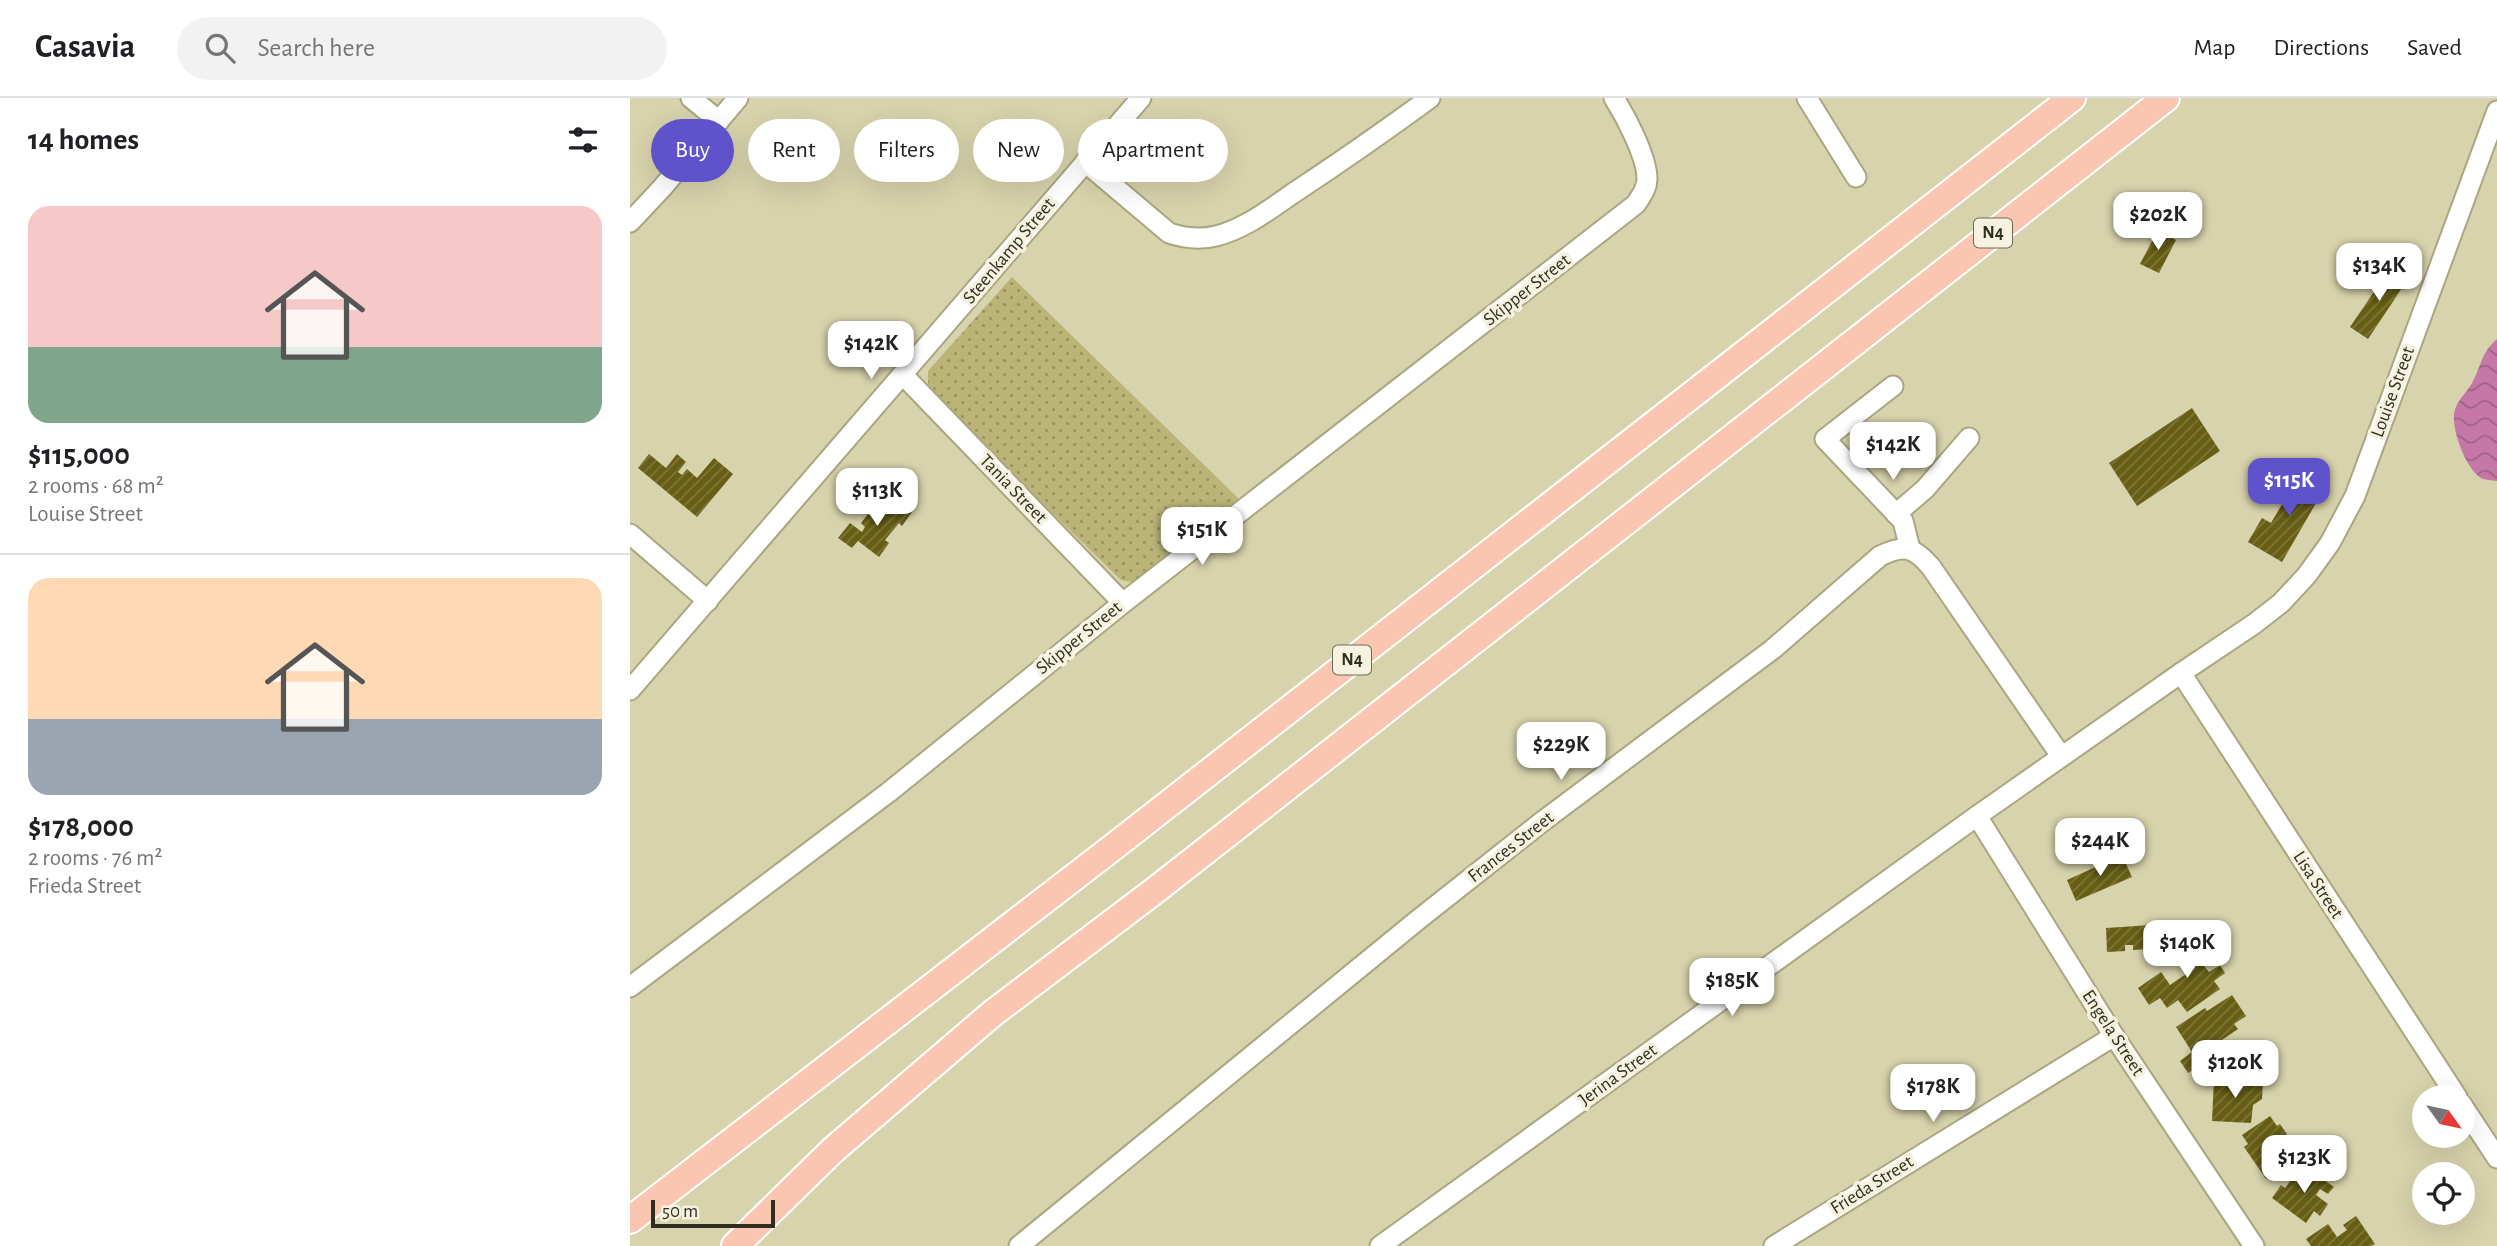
<!DOCTYPE html>
<html lang="en">
<head>
<meta charset="utf-8">
<style>
	:root { --surface:#fff; --page:#f2f2f2; --text:#202124; --muted:#757577; --line:#e0e0e0; --accent:#5f52cb }
	body { margin:0; font-family:"Alegreya Sans",sans-serif; background:var(--page); color:var(--text); height:100vh; display:flex; flex-direction:column; font-size:26px; white-space:nowrap }
	* { box-sizing:border-box; margin:0 }
	p { font-size:23px; color:var(--muted) }
	.icon { flex:none; width:38px; height:38px; fill:none; stroke:currentColor; stroke-width:2; stroke-linecap:round; stroke-linejoin:round }
	.map { position:relative; flex:1; overflow:hidden }
	.details { display:flex; flex-direction:column; background:var(--surface); width:630px }
	.details>* { flex:none }
	.hud { position:absolute; left:21px; top:21px; width:665px; height:63px; display:flex; gap:14px }
	.needle { width:46px; rotate:123deg }
	.fabs { position:absolute; left:1782px; top:987px; display:grid; gap:14px }
	.fabs a { display:grid; place-items:center; width:63px; height:63px; border-radius:50%; background:var(--surface); box-shadow:0 7px 28px #0002; font-size:35px }
	.scale { position:absolute; left:21px; bottom:18px; width:124px; box-sizing:border-box; padding-left:7px; border:4px solid #302e1f; border-top:0; font-size:19px; line-height:24px; white-space:nowrap; color:#302e1f; -webkit-text-stroke:5px #f5f3df; paint-order:stroke }
	.price { position:absolute; translate:-50% -60px; padding:0 16px; border-radius:14px; background:#fff; color:#222; font-size:23px; line-height:46px; filter:drop-shadow(0 2px 4px #0008) }
	.price::after { content:''; position:absolute; left:50%; top:42px; width:21px; height:16px; margin-left:-10px; background:inherit; clip-path:polygon(0 0,100% 0,50% 100%) }
	.price.active { background:var(--accent); color:#fff }
	ul { padding:0; list-style:none }
	li { display:grid; align-content:center; gap:14px; height:371px; padding:0 28px }
	li+li { border-top:2px solid var(--line) }
	li span { display:grid; place-items:center; height:217px; border-radius:21px; color:#555 }
	li>.icon { margin-inline-start:auto }
	span .icon { width:126px; height:126px; fill:#fffc; stroke-width:1 }
	li b { font-size:30px }
	h2 { display:flex; justify-content:space-between; align-items:center; height:84px; padding:0 28px; font-size:30px }
	.chip { padding:0 24px; border-radius:32px; background:var(--surface); box-shadow:0 7px 28px #0002; font-size:24px; line-height:63px }
	.chip.active { background:var(--accent); color:#fff }
	header { display:flex; align-items:center; gap:42px; box-sizing:border-box; height:98px; padding:0 35px; background:var(--surface); border-bottom:2px solid var(--line) }
	header strong { font-size:33px }
	nav { display:flex; gap:38px; margin-inline-start:auto; font-size:24px }
	.search { width:490px; height:63px; background:var(--page); display:flex; align-items:center; gap:18px; box-sizing:border-box; padding:0 24px; border-radius:38px; color:var(--muted); font-size:26px }
	main { display:flex; flex:1; min-height:0 }
	.map>svg:first-child { display:block }
</style>
</head>
<body>
<header>
<strong>Casavia</strong>
<div class="search"><svg class="icon" aria-label="search" viewBox="0 0 24 24"><circle cx="10" cy="10" r="6"/><path d="M15 15l6 6"/></svg>Search here</div>
<nav><a>Map</a><a>Directions</a><a>Saved</a></nav>
</header>
<main>
<section class="details">
<h2>14 homes<svg class="icon" aria-label="filters" viewBox="0 0 24 24"><path d="M4 7h16M4 17h16"/><circle cx="9" cy="7" r="2"/><circle cx="15" cy="17" r="2"/></svg></h2>
<ul>
<li><span style="background:linear-gradient(#f6c9c9 65%,#7fa58c 0)"><svg class="icon" aria-label="home" viewBox="0 0 24 24"><path d="M3 11l9-7 9 7M6 9v11h12V9"/></svg></span><div><b>$115,000</b><p>2 rooms · 68 m²</p><p>Louise Street</p></div></li>
<li><span style="background:linear-gradient(#ffd9b3 65%,#9aa5b1 0)"><svg class="icon" aria-label="home" viewBox="0 0 24 24"><path d="M3 11l9-7 9 7M6 9v11h12V9"/></svg></span><div><b>$178,000</b><p>2 rooms · 76 m²</p><p>Frieda Street</p></div></li>
</ul>
</section>
<div class="map">
<svg width="1867" height="1148" viewBox="0 0 1867 1148">
	<defs>
		<pattern id="park-dots" width="8" height="8" patternUnits="userSpaceOnUse" patternTransform="scale(1.75)"><rect width="8" height="8" fill="#bab477"/><path d="M2 2h.1M6 6h.1" fill="none" stroke="#989361" stroke-width="1.8" stroke-linecap="round"/></pattern>
		<pattern id="water-waves" width="16" height="10" patternUnits="userSpaceOnUse" patternTransform="scale(1.75)"><rect width="16" height="10" fill="#c577a8"/><path d="M0 5q4-4 8 0t8 0" fill="none" stroke="#a06288"/></pattern>
		<pattern id="building-hatch" width="6" height="6" patternUnits="userSpaceOnUse" patternTransform="scale(1.75)"><rect width="6" height="6" fill="#675e13"/><path d="M-1 1l2-2M0 6l6-6M5 7l2-2" fill="none" stroke="#7e763d"/></pattern>
	</defs>
	<rect width="100%" height="100%" fill="#d7d3ac"/>
	<path fill="url(#park-dots)" d="M382,179l228,223 -98,78 -11,4 -10,-2 -184,-179 -9,-17v-13z"/>
	<path fill="url(#water-waves)" d="M1867,241v142c-5,-1 -12,-1 -16,-3 -15,-9 -29,-47 -27,-64 2,-14 14,-22 19,-33 9,-17 8,-28 24,-42z"/>
	<g fill="url(#building-hatch)">
		<path d="M1528,132l18,10 -17,33 -19,-9z"/>
		<path d="M1761,169l17,12 -40,60 -18,-12z"/>
		<path d="M1562,310l28,43 -83,55 -28,-43z"/>
		<path d="M19,356l17,14 11,-14 9,8 -8,10 4,3 5,-6 10,9 17,-20 19,16 -36,43 -59,-49z"/>
		<path d="M1672,372l25,14 -45,78 -34,-20 14,-24 9,5z"/>
		<path d="M265,402l17,12 -10,14 -3,-3 -14,17 4,3 -10,14 -21,-16 -6,7 -14,-10 12,-15 12,9 3,-5 -4,-4 7,-9 5,4 9,-12 5,4z"/>
		<path d="M1492,757l10,22 -56,24 -9,-21z"/>
		<path d="M1536,826l2,24 -35,2v-5h-8v6l-18,1 -1,-24z"/>
		<path d="M1571,837l15,23 -12,8 5,6 11,-7 5,8 -11,8 6,8 -33,23 -9,-12 -11,8 -7,-10 -11,7 -11,-17 23,-16 9,13 25,-17 -13,-19z"/>
		<path d="M1602,897l14,21 -12,8 4,5 -22,15 4,7 -32,22 -8,-12 12,-9 -16,-25 29,-19 2,3z"/>
		<path d="M1584,980l49,3 -1,18 -9,6 -2,18 -39,-2z"/>
		<path d="M1640,1018l7,10 3,-2 7,10 -8,5 7,10 2,-2 8,11 -30,21 -22,-32 4,-3 -6,-9z"/>
		<path d="M1677,1070l27,19 -6,7 -8,-5 -4,6 12,9 -8,12 -6,-5 -8,12 -34,-25 9,-13 4,3 11,-15 5,3z"/>
		<path d="M1726,1118l19,28 -4,2h-60l-5,-7 22,-15 9,13 10,-7 -4,-5z"/>
	</g>
	<g fill="none" stroke-linecap="round" stroke-linejoin="round">
		<g stroke="#aaa680" stroke-width="23">
			<g id="minor">
				<path d="M61,0l28,23"/>
				<path d="M1177,0l49,79"/>
				<path d="M455,64l84,71c15,5 31,7 47,3 28,-7 53,-26 76,-42 47,-31 93,-63 138,-96"/>
				<path d="M0,124l32,-34 76,-90"/>
				<path d="M273,277l220,228"/>
				<path d="M1263,288l-68,53 78,82 7,28"/>
				<path d="M1266,416l29,-25 44,-51"/>
				<path d="M0,436l78,67"/>
				<path d="M1551,575l276,424"/>
				<path d="M0,592l511,-592"/>
				<path d="M1347,718l137,220 140,210"/>
				<path d="M0,889l259,-195 234,-189 513,-399c5,-8 11,-15 11,-25 0,-22 -21,-62 -33,-81"/>
				<path d="M1832,1007l35,53"/>
				<path d="M389,1148l400,-327 124,-98 230,-172 107,-93c24,-12 34,-9 51,11l130,189"/>
				<path d="M750,1148l597,-430 204,-143 73,-49 27,-21 26,-28 23,-32 25,-47 142,-385"/>
				<path d="M1144,1148l340,-210"/>
			</g>
		</g>
		<g stroke="#fff" stroke-width="30">
			<g id="highway">
				<path d="M0,1122l482,-372 960,-750"/>
				<path d="M105,1148l98,-96 160,-137 160,-121 1013,-794"/>
			</g>
		</g>
		<use href="#minor" stroke="#fff" stroke-width="19"/>
		<use href="#highway" stroke="#fac6b1" stroke-width="26"/>
	</g>
	<g text-anchor="middle" dominant-baseline="central" stroke-width="7" stroke-linejoin="round" paint-order="stroke">
		<g fill="#f5f3df" stroke="#6b6959" stroke-width="2">
			<rect x="1344" y="120.5" width="38" height="29" rx="5"/>
			<rect x="703" y="547.5" width="38" height="29" rx="5"/>
		</g>
		<g font-size="18" font-weight="bold" fill="#302e1f">
			<text x="1363" y="135">N4</text>
			<text x="722" y="562">N4</text>
		</g>
		<g font-size="19" fill="#302e1f" stroke="#f5f3df">
			<text transform="translate(379 153) rotate(-50)">Steenkamp Street</text>
			<text transform="translate(897 192) rotate(-38)">Skipper Street</text>
			<text transform="translate(1763 294) rotate(-70)">Louise Street</text>
			<text transform="translate(383 391) rotate(46)">Tania Street</text>
			<text transform="translate(449 540) rotate(-39)">Skipper Street</text>
			<text transform="translate(881 749) rotate(-38)">Frances Street</text>
			<text transform="translate(1688 787) rotate(57)">Lisa Street</text>
			<text transform="translate(1483 935) rotate(57)">Engela Street</text>
			<text transform="translate(988 977) rotate(-36)">Jerina Street</text>
			<text transform="translate(1242 1087) rotate(-32)">Frieda Street</text>
		</g>
	</g>
</svg>
<div class="fabs">
<a><svg class="needle" viewBox="-14 -14 28 28"><path d="M0-13l5 13h-10z" fill="#e53935"/><path d="M0 13l5-13h-10z" fill="#757577"/></svg></a>
<a><svg class="icon" aria-label="locate" viewBox="0 0 24 24"><circle cx="12" cy="12" r="6"/><path d="M12 2v4M12 18v4M2 12h4M18 12h4"/></svg></a>
</div>
<div class="scale">50 m</div>
<b class="price" style="left:1528px;top:154px">$202K</b>
<b class="price" style="left:1749px;top:205px">$134K</b>
<b class="price" style="left:241px;top:283px">$142K</b>
<b class="price" style="left:1263px;top:384px">$142K</b>
<b class="price active" style="left:1659px;top:420px">$115K</b>
<b class="price" style="left:247px;top:430px">$113K</b>
<b class="price" style="left:572px;top:469px">$151K</b>
<b class="price" style="left:931px;top:684px">$229K</b>
<b class="price" style="left:1470px;top:780px">$244K</b>
<b class="price" style="left:1557px;top:882px">$140K</b>
<b class="price" style="left:1102px;top:920px">$185K</b>
<b class="price" style="left:1605px;top:1002px">$120K</b>
<b class="price" style="left:1303px;top:1026px">$178K</b>
<b class="price" style="left:1674px;top:1097px">$123K</b>
<div class="hud">
<a class="chip active">Buy</a>
<a class="chip">Rent</a>
<a class="chip">Filters</a>
<a class="chip">New</a>
<a class="chip">Apartment</a>
</div>
</div>
</main>
</body>
</html>
